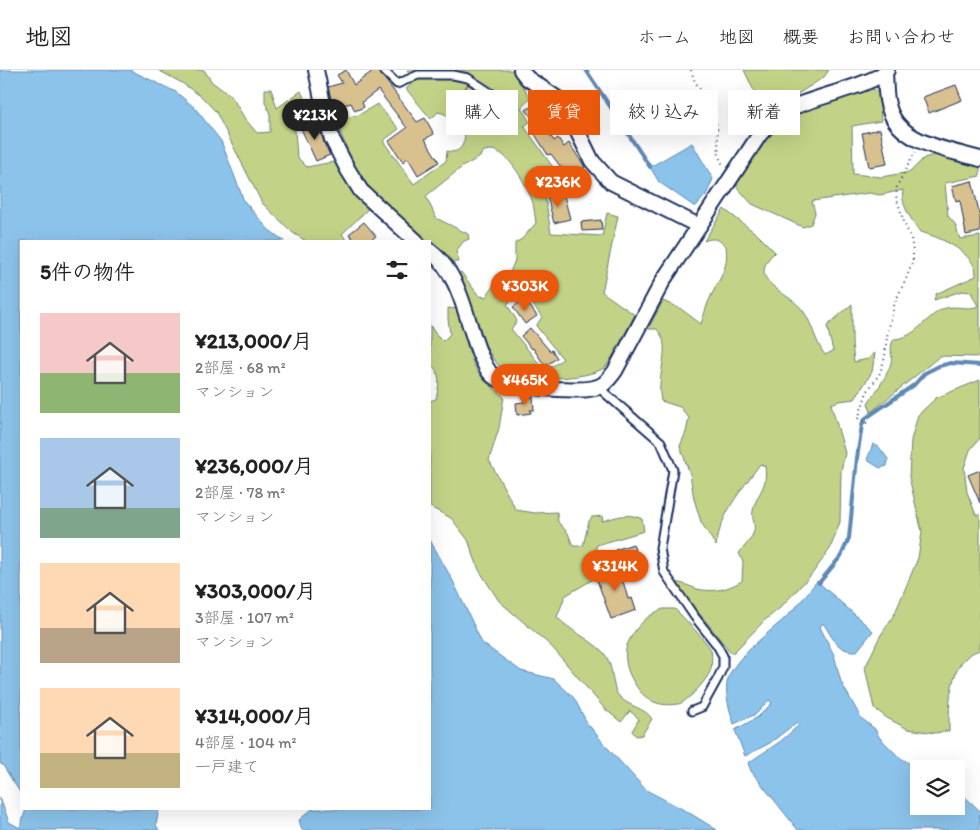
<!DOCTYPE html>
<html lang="ja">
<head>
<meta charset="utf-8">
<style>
	:root { --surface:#fff; --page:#f2f2f2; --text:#222; --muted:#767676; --line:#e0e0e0; --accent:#ea580c }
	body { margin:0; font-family:Itim,"Klee One",sans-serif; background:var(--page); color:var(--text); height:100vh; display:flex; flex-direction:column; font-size:19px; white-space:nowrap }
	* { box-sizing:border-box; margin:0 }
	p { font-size:16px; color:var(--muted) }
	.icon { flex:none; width:28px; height:28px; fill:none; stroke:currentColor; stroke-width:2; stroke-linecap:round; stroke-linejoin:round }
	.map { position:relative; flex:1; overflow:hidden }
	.side { position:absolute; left:20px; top:170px; width:411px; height:570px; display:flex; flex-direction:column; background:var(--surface); border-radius:0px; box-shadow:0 5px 20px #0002 }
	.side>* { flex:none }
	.banner { position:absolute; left:446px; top:20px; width:459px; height:45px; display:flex; gap:10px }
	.fabs { position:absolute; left:910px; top:690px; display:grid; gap:10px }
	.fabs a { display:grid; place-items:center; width:55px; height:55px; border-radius:0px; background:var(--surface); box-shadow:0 5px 20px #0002; font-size:25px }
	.price { position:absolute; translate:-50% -42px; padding:0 11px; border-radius:18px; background:var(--accent); color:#fff; font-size:16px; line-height:32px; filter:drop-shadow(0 1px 2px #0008) }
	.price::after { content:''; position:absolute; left:50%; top:30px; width:15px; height:11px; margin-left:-8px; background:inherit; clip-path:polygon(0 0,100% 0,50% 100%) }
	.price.selected { background:#222; color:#fff }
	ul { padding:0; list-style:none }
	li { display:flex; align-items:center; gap:15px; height:125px; padding:0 20px }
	li span { display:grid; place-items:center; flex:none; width:140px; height:100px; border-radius:0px; color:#555 }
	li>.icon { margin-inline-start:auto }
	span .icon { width:60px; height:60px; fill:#fffc; stroke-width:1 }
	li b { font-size:21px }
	h2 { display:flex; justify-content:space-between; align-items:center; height:60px; padding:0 20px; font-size:21px }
	.tag { padding:0 18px; border-radius:0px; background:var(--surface); box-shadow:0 5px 20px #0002; font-size:18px; line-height:45px }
	.tag.selected { background:var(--accent); color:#fff }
	header { display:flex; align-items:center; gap:30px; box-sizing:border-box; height:70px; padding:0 25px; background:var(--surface); border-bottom:1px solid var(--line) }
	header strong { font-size:24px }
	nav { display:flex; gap:28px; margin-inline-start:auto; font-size:18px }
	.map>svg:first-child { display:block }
</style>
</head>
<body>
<header>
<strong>地図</strong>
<nav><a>ホーム</a><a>地図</a><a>概要</a><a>お問い合わせ</a></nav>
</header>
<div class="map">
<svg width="980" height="760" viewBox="0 0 980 760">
	<rect width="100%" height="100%" fill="#fff"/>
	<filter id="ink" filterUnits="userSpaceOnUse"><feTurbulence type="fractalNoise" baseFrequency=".02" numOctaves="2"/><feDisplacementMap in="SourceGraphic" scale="10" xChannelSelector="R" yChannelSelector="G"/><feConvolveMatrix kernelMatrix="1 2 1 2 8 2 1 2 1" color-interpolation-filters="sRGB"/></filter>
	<g filter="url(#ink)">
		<g fill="#c2d387" stroke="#6e8172" fill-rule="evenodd">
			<path d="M158,0h46l8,12 20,15 13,22 12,14 13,-1v-18l-5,-12v-13h6l6,19 24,-17 3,7 -10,19 3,40 10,10 31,-6 10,22 20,26 -26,25 5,7h-41l-13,-8 -31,-30 -46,-91 -14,-15 -20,-14z"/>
			<path d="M407,0h106l17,28 -9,10 9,14 -6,4 33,47 -1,13 -12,4 7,43 51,3 5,-23 11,3 -16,76 33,23c-5,9 -25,49 -31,53 -17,12 -88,15 -103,0 -20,-20 -34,-66 -44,-93l4,-3 18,24 7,1 16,-25 6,5 7,-17v-17l7,-4 14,-16c-1,-7 -2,-14 -3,-20 -5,-15 -21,-45 -35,-51 -5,-3 -11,-2 -16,0l-2,5 -18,10 -36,29 10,22 32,16 1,5 -5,2 -8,10 3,11h-9l-20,-18v-3h-3c-28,-22 -58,-47 -74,-79 -7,-13 -12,-29 -18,-43l24,-4 18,-11 22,25 -16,12 31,43 32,-23 1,-10c15,4 18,-9 18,-21 -8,-8 -16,-16 -27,-18l-7,7 -25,-30 8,-7zM524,222l18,25 -6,9 27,33 -18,12 -34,-42 6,-8 -10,-17z"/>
			<path d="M744,0h85l-5,7 -52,34 -1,-8 -14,-6z"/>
			<path d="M870,18l9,4 2,29 -29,5 1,48 28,3 29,-5 14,-14 10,-3 46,12v9l-35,7 3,33 7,8 5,15 20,-3v121l-40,-1 -69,56 -3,-9c8,-12 17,-23 22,-37 4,-9 -2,-18 4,-27 22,-1 31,-22 49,-30 12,-5 24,2 35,-3l-7,-14 -9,-1 -28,9 2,-6 40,-18c2,-22 -38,-40 -56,-44 -8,-12 -20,-27 -17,-42l-23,5 -11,-2 -57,8 3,12 -4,11 -8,3 -51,-23 -16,-18c12,-19 29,-52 47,-66 23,-16 60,-24 87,-32z"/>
			<path d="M724,139l34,26 17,17c-32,30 15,39 29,60 9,13 11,30 21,43l8,-4 -6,-25 25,-22v39l2,19 14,-3 7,-6 -3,19 -17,27 -16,2 -8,3 14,49 -4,18 -1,51 -10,27 -18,25 -32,34 -15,12 -33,34 -58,-72c9,1 15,4 23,7 17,4 31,0 45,-8l1,-19 -4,-9c5,-6 11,-12 14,-19 4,-9 -2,-15 0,-23 4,-20 15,-21 12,-45l-5,-2c-19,27 -39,48 -44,82l-15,-24 -7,-23 -4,-25 -10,-28 6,-14 3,-14 -9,-11 -19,-6c-5,-22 7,-44 2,-62 -1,-3 -4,-7 -6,-10h-9l15,-28 18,8 20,15c3,-9 6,-21 11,-30 9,-18 17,-27 14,-48 -8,-7 -12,-9 -22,-5z"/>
			<path d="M448,238l10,1c7,23 10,53 25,70 6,7 15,11 21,18l-5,31 -10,32 27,50 19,3 22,-1 1,10 10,11 5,13h10l6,-25 3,-4 11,-1 -1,5c15,-4 26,-9 40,-2l2,12 -47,14 -5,16v19l-27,16 -8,21c13,14 32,21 46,35 11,11 8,34 15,43 9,12 27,12 34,24l-10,16 -6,1 -4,-5 7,-12 -9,-8 -9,11 -16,-13 -54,-63 -52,-45 -20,-31 -11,-30 -17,-22 -21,-11v-106l6,-2c3,-14 6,-25 -6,-36v-38l4,7 9,9 7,-7 -2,-15z"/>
			<path d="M980,310v58l-10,12 -6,18 3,24 9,23h4v135c-32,8 -31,55 -31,81l-14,2 -27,-4 -21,-11 -13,-10 -9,-40 14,-30 16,-25 23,-55 4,-26 -13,-55 2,-37 7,-25 18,-17z"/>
			<path d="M663,539h12c7,7 33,34 36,41 1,4 1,15 0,19 -2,9 -24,34 -33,35 -25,4 -38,-8 -48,-29 -4,-8 -6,-21 -3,-30 7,-16 19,-30 36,-36z"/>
		</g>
		<g fill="#8cc3ea" stroke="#5f88b2">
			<path d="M0,0h130l46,22 19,16 26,33 23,60 24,28 16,12h-263v553l-19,-30h-2z"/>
			<path d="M692,73l21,36 -7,16 -11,12 -36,-25 -9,-15z"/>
			<path d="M873,374l6,3 9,12 -1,7 -7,2 -13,-8z"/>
			<path d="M430,470l23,41 29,62 39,28 33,8 20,19 13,25 18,22 41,45 42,22 29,18h-415l-3,-10 13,-11h118z"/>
			<path d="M817,511l56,50 -16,20c-20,1 -24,-13 -34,-28l-3,4 14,28 7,27 20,36 14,11 4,8 20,20 20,12v37h37v-21l6,9 18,17 -1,19h-181l-47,-59 -3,-8 33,-22 18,-16 -2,-3 -27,21 -25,13 -10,-26 23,-13 14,-14 -3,-3 -13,14 -22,10c-4,-13 -9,-27 -7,-41 3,-24 47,-53 63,-70 10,-9 18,-21 27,-32z"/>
			<path d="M0,728l9,24 11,6 6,-19h133l-3,16 3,5h-159z"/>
		</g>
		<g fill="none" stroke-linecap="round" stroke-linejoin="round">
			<g stroke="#5f88b2" stroke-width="4">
				<path d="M586,0l64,97"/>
				<path d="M819,513l22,-27 8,-18 8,-80 5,-33 4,-7 48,-33 11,-12 14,-7 12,-3 29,2"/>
			</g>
		</g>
		<g fill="#d9c08f" stroke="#1b2f5e">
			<path d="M346,0l8,15 20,-15h4l39,52 8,-4 9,16 -9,5 14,23 -21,13 -10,-17 -5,4 -14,-21 18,-13 -29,-38 -16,12 2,5 -9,4 -4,-8 -18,5 -5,-21 14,-4 -5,-8z"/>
			<path d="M468,14l22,15 -8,11 -22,-14z"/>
			<path d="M956,15l6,15 -33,13 -6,-16z"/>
			<path d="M542,29l8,5 4,5 -19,13 -9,-12z"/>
			<path d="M308,49l6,13 6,-3 4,14 6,12 -14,6 -17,-37z"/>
			<path d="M541,51l13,20 4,-3 6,9 5,-4 16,24 -15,12 -19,-25 -3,1 -17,-27z"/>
			<path d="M880,59l7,35 -18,3 -7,-34z"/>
			<path d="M972,111l8,35v16l-14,3 -6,-35 -4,1 -4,-15z"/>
			<path d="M563,122l7,27 -16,4 -7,-27z"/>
			<path d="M601,150l1,10 -20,1 -1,-9z"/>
			<path d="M364,152l12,14 -6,5h-15l-6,-7z"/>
			<path d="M525,229l12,17 -12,8 -12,-17z"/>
			<path d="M530,258l20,23 2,-1 5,8 -12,8 -12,-18 -1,1 -11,-13z"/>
			<path d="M533,327l1,13h-4l1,3 -14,2 -1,-12 8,-1v-4z"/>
			<path d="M980,400v33l-12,-28z"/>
			<path d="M633,474l4,12 -18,6 -4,-12z"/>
			<path d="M618,493l10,36 4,-1 4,12 -25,9 -14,-39 5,-2 -3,-9z"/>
		</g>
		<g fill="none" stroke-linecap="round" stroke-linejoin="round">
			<g stroke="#1b2f5e" stroke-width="11">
				<g id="lane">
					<path d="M383,0l14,14 21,-9h35l15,3 29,19"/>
					<path d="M598,317l63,55 12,28 -13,78 4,24 30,44 23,29 6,11v11l-5,11 -16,29 -10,4"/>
				</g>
			</g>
			<g stroke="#1b2f5e" stroke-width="18">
				<g id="street">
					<path d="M316,0l10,48 6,21 16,31 13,21 55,50"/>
					<path d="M521,0l6,8 31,21 9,11 25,51 19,21 88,44"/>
					<path d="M885,3c1,11 0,24 4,35 10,36 61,42 91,51"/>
					<path d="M430,181c32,24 36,72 51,106 4,7 7,17 15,21 13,7 46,10 61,11 12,0 34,3 45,-4 5,-3 9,-9 13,-14l49,-92 96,-145c8,-9 18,-19 29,-25 21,-11 88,-25 98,-39"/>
				</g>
			</g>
			<g stroke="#1b2f5e" stroke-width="2" stroke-dasharray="1 4" stroke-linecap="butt">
				<path d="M691,0l4,12 12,15 10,28 2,32 4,8"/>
				<path d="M867,353l-9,-4 9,-27 13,-19 5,-16 2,-21 8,-34 12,-25 6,-17v-8l-2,-14 -6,-13 -9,-29 1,-10 18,-34"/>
			</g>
			<use href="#lane" stroke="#fff" stroke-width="7"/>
			<use href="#street" stroke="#fff" stroke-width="14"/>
		</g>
	</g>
</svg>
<div class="fabs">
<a><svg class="icon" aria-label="layers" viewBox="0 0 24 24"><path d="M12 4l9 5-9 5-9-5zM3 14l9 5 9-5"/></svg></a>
</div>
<b class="price selected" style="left:315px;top:71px">¥213K</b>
<b class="price" style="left:558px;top:138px">¥236K</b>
<b class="price" style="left:525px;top:242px">¥303K</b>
<b class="price" style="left:525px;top:336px">¥465K</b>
<b class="price" style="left:615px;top:522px">¥314K</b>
<div class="banner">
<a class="tag">購入</a>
<a class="tag selected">賃貸</a>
<a class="tag">絞り込み</a>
<a class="tag">新着</a>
</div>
<section class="side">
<h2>5件の物件<svg class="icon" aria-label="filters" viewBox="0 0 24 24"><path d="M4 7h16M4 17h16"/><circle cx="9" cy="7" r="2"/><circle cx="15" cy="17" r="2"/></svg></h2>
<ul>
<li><span style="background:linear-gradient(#f6c9c9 60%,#8fb573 0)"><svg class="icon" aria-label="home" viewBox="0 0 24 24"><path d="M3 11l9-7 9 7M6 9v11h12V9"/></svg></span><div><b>¥213,000/月</b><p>2部屋 · 68 m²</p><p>マンション</p></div></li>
<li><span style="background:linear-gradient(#a9c7e8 70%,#7fa58c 0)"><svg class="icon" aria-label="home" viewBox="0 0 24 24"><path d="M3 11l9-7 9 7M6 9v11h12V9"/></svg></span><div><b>¥236,000/月</b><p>2部屋 · 78 m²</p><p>マンション</p></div></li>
<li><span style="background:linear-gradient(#ffd9b3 65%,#b9a48a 0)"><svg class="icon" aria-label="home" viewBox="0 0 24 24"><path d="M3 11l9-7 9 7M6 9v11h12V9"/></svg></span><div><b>¥303,000/月</b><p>3部屋 · 107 m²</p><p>マンション</p></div></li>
<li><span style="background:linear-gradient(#ffd9b3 65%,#c2b280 0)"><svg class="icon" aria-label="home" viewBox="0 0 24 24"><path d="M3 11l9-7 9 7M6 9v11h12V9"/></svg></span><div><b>¥314,000/月</b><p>4部屋 · 104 m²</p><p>一戸建て</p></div></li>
</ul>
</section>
</div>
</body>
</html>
